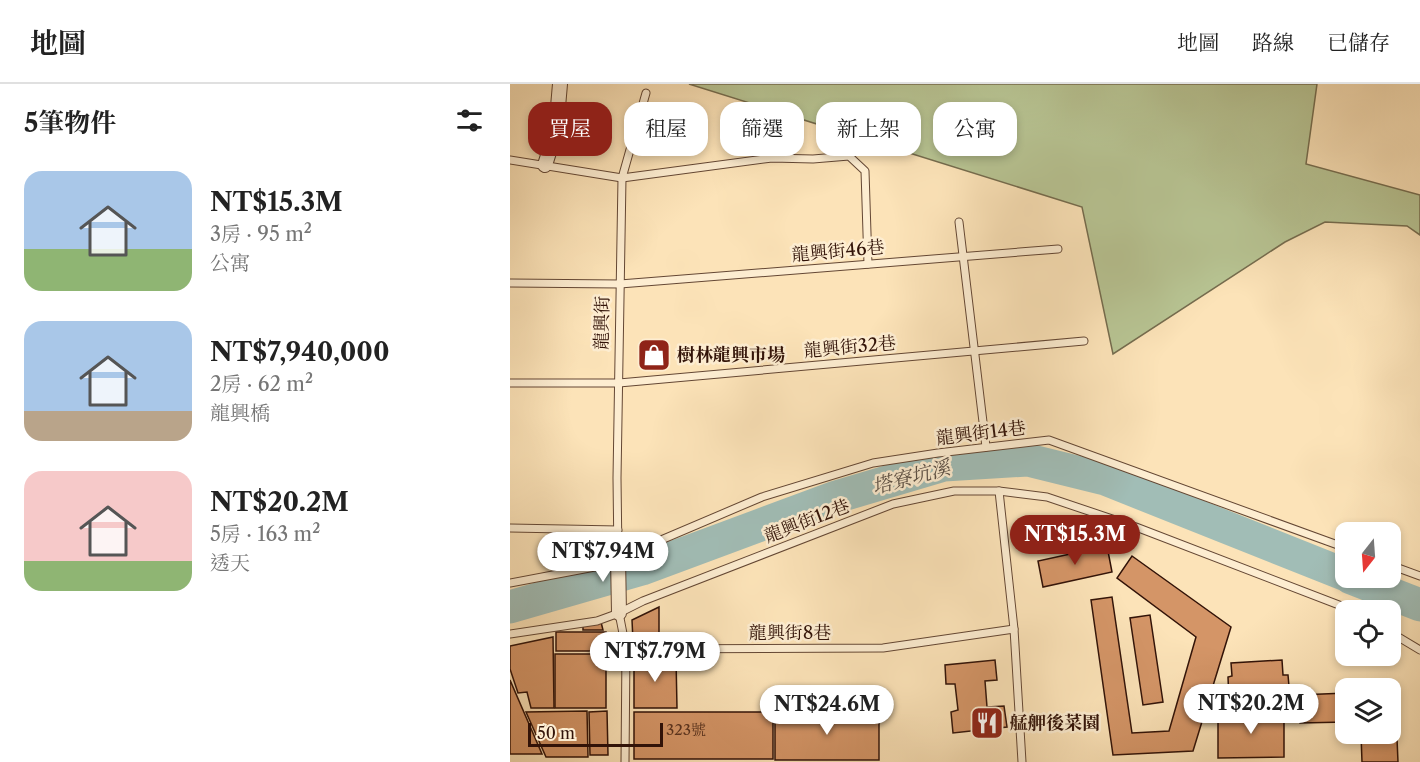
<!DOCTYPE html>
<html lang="zh-TW">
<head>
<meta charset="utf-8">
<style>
	:root { --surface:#fff; --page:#f2f2f2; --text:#222; --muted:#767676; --line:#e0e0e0; --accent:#8f2418 }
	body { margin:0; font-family:"Libre Caslon Text","Noto Serif TC",serif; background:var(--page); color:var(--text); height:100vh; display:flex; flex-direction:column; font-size:22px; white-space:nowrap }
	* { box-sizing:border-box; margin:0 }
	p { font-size:20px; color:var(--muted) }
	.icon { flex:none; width:33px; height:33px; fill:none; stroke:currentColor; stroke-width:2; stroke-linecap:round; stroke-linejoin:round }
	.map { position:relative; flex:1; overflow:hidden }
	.side { display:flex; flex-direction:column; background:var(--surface); width:510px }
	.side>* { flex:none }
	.hud { position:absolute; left:18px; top:18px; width:570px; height:54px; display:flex; gap:12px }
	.needle { width:39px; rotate:197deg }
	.tools { position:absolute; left:825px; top:438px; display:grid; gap:12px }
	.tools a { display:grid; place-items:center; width:66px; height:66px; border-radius:12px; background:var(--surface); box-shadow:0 3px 9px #0003; font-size:30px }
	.scale { position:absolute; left:18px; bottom:15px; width:135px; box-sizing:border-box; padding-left:6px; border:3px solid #321308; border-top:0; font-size:16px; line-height:21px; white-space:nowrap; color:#321308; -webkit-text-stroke:4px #fdedd1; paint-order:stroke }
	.price { position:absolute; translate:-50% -51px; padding:0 14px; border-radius:21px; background:#fff; color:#222; font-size:20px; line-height:39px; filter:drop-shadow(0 2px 3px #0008) }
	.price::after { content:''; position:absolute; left:50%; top:36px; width:18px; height:14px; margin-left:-9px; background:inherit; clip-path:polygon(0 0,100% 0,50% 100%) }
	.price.selected { background:var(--accent); color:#fff }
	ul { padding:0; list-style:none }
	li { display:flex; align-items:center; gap:18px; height:150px; padding:0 24px }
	li span { display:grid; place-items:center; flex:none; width:168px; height:120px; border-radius:18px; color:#555 }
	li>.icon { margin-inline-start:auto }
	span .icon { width:72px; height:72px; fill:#fffc; stroke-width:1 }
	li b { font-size:26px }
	h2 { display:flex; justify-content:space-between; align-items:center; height:72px; padding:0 24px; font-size:26px }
	.chip { padding:0 21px; border-radius:18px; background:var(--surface); box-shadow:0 3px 9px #0003; font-size:21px; line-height:54px }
	.chip.selected { background:var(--accent); color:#fff }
	header { display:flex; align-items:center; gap:36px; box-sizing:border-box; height:84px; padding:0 30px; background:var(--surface); border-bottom:2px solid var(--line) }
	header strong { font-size:28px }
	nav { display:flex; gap:33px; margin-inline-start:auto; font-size:21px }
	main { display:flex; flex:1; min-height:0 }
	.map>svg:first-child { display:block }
</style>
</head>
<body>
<header>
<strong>地圖</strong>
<nav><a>地圖</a><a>路線</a><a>已儲存</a></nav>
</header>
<main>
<section class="side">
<h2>5筆物件<svg class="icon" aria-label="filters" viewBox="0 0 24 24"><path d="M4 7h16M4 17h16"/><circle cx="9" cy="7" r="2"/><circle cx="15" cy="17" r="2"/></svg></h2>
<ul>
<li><span style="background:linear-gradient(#a9c7e8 65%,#8fb573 0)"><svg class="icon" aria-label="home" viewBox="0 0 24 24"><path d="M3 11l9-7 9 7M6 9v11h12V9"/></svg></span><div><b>NT$15.3M</b><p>3房 · 95 m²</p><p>公寓</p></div></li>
<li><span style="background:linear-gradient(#a9c7e8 75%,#b9a48a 0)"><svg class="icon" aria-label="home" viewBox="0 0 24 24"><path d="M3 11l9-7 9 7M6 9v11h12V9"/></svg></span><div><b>NT$7,940,000</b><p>2房 · 62 m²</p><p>龍興橋</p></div></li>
<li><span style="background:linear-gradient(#f6c9c9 75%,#8fb573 0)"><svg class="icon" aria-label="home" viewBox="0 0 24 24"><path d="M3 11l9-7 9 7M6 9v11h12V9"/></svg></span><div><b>NT$20.2M</b><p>5房 · 163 m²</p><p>透天</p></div></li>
</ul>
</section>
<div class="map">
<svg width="910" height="678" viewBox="0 0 910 678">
	<rect width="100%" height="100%" fill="#fce3b8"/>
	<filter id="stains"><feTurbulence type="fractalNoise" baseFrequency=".00333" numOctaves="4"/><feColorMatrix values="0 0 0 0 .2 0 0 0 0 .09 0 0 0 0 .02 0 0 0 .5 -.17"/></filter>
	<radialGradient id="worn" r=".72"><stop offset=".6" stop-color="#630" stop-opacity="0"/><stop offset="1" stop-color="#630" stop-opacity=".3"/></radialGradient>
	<path fill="#b8c594" stroke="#756c4e" stroke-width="1.5" d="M179,0h628l-11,80 114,31v40l-13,-9 -82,-4 -40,20 -172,112 -31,-147z"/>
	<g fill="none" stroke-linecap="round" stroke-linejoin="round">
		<g stroke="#a1bdb6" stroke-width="33">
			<path d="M841,494l69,27"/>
			<path d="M0,523l132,-38 194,-72 108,-32 84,-5 77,19 241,96"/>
		</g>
	</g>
	<g fill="#d49567" stroke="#321308" stroke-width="1.5">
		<path d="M597,462l5,26 -69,15 -5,-26z"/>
		<path d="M622,472l99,71 -38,124 -80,4 -22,-155 21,-3 20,136 37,-2 27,-94 -79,-59z"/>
		<path d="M149,523v34h-26l-1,-21z"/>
		<path d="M640,531l13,87 -20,3 -13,-87z"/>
		<path d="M91,538l2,8h-20v-6z"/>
		<rect x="46" y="548" width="50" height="19"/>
		<path d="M43,553l1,71h-23l-4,-16 -9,1 -8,-24v-23z"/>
		<rect x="45" y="570" width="51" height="54"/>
		<path d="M124,574h42l1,50h-43z"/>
		<path d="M485,576l2,20 -12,1 2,26 17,-1 3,21 -54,6 -2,-21 7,-2 -3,-26h-9l-1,-19z"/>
		<path d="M772,576l1,15h5l2,23 -61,3 -1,-24 4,-1 -1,-13z"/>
		<path d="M0,596l32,74h-32z"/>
		<path d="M885,607l3,71h-36l-1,-28h29v-42z"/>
		<path d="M836,609v29l-46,1 -1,-28z"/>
		<path d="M77,627l1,46h-42l-20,-45z"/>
		<path d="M97,627l1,44h-18l-1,-43z"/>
		<rect x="124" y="628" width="139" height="47"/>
		<rect x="265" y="628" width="104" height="48"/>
		<path d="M708,629h66v44l-66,1z"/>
	</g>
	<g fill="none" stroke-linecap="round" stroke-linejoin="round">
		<g stroke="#644734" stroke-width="9">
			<g id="lane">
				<path d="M0,76l112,18 150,-20 41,1 36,-3 16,15 3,93"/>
				<path d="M449,138l27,225"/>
				<path d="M0,199l110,1 438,-35"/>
				<path d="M0,299h109l465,-42"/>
				<path d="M489,407l15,138 8,133"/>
				<path d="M0,444l108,2"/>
				<path d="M108,473l-1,-79 5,-300 24,-85"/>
				<path d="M880,481l30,11"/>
				<path d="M0,499l90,-17 162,-69 111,-34 65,-10 111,-13 297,108"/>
				<path d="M109,529l7,36 -1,113"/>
				<path d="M880,548l30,18"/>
				<path d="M0,550l87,-13 22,-8 24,-12 250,-97 61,-13h45l48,6 89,30 216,83"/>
				<path d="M116,565l257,-1 131,-19"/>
			</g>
		</g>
		<g stroke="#644734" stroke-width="16">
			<g id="street">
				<path d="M35,81l11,-35 4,-46"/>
				<path d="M108,473l1,56"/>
			</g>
		</g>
		<use href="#lane" stroke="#fdedd1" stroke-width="7"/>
		<use href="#street" stroke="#fdedd1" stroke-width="14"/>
	</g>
	<defs>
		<g id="shop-square" transform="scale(1.725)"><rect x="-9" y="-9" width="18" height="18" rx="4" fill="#8f2418" stroke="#fdedd1"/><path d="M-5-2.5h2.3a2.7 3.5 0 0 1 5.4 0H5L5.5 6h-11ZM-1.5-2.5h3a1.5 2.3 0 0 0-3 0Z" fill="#fff"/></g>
		<g id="restaurant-square" transform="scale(1.725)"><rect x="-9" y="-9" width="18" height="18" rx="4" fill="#8f2418" stroke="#fdedd1"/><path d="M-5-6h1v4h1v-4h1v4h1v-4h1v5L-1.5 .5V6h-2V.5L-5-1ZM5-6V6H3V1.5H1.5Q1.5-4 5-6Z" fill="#fff"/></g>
	</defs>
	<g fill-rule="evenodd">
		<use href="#shop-square" x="144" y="271"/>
		<use href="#restaurant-square" x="477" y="639"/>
	</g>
	<g text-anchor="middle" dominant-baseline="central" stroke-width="5" stroke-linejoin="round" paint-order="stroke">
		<g font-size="15" fill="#5a3420">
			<text x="176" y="645">323號</text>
		</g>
		<g font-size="18" fill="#321308" stroke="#fdedd1">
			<text transform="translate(328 167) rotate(-5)">龍興街46巷</text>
			<text transform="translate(92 239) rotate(-89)">龍興街</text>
			<text transform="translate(340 263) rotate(-5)">龍興街32巷</text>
			<text transform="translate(471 349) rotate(-7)">龍興街14巷</text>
			<text transform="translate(297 437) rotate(-21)">龍興街12巷</text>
			<text x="280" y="549">龍興街8巷</text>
		</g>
		<g font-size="18" font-weight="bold" fill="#321308" stroke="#fdedd1" text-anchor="start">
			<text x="167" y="271">樹林龍興市場</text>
			<text x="500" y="639">艋舺後菜園</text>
		</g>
		<g font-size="20" font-style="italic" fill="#594e45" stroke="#fdedd1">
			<text transform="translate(401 393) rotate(-15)">塔寮坑溪</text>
		</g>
	</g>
	<rect width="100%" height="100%" filter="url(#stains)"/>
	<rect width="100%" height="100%" fill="url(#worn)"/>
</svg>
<div class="tools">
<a><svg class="needle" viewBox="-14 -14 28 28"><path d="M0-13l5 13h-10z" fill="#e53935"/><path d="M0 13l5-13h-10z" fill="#767676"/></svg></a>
<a><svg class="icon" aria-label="locate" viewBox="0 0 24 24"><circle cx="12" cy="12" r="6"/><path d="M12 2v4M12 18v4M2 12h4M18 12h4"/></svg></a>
<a><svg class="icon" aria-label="layers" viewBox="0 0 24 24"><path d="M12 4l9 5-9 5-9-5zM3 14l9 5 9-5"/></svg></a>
</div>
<div class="scale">50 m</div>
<b class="price selected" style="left:565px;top:482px">NT$15.3M</b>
<b class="price" style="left:93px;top:499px">NT$7.94M</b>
<b class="price" style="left:145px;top:599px">NT$7.79M</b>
<b class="price" style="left:741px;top:651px">NT$20.2M</b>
<b class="price" style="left:317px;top:652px">NT$24.6M</b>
<div class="hud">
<a class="chip selected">買屋</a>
<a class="chip">租屋</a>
<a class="chip">篩選</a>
<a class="chip">新上架</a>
<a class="chip">公寓</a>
</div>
</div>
</main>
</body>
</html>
